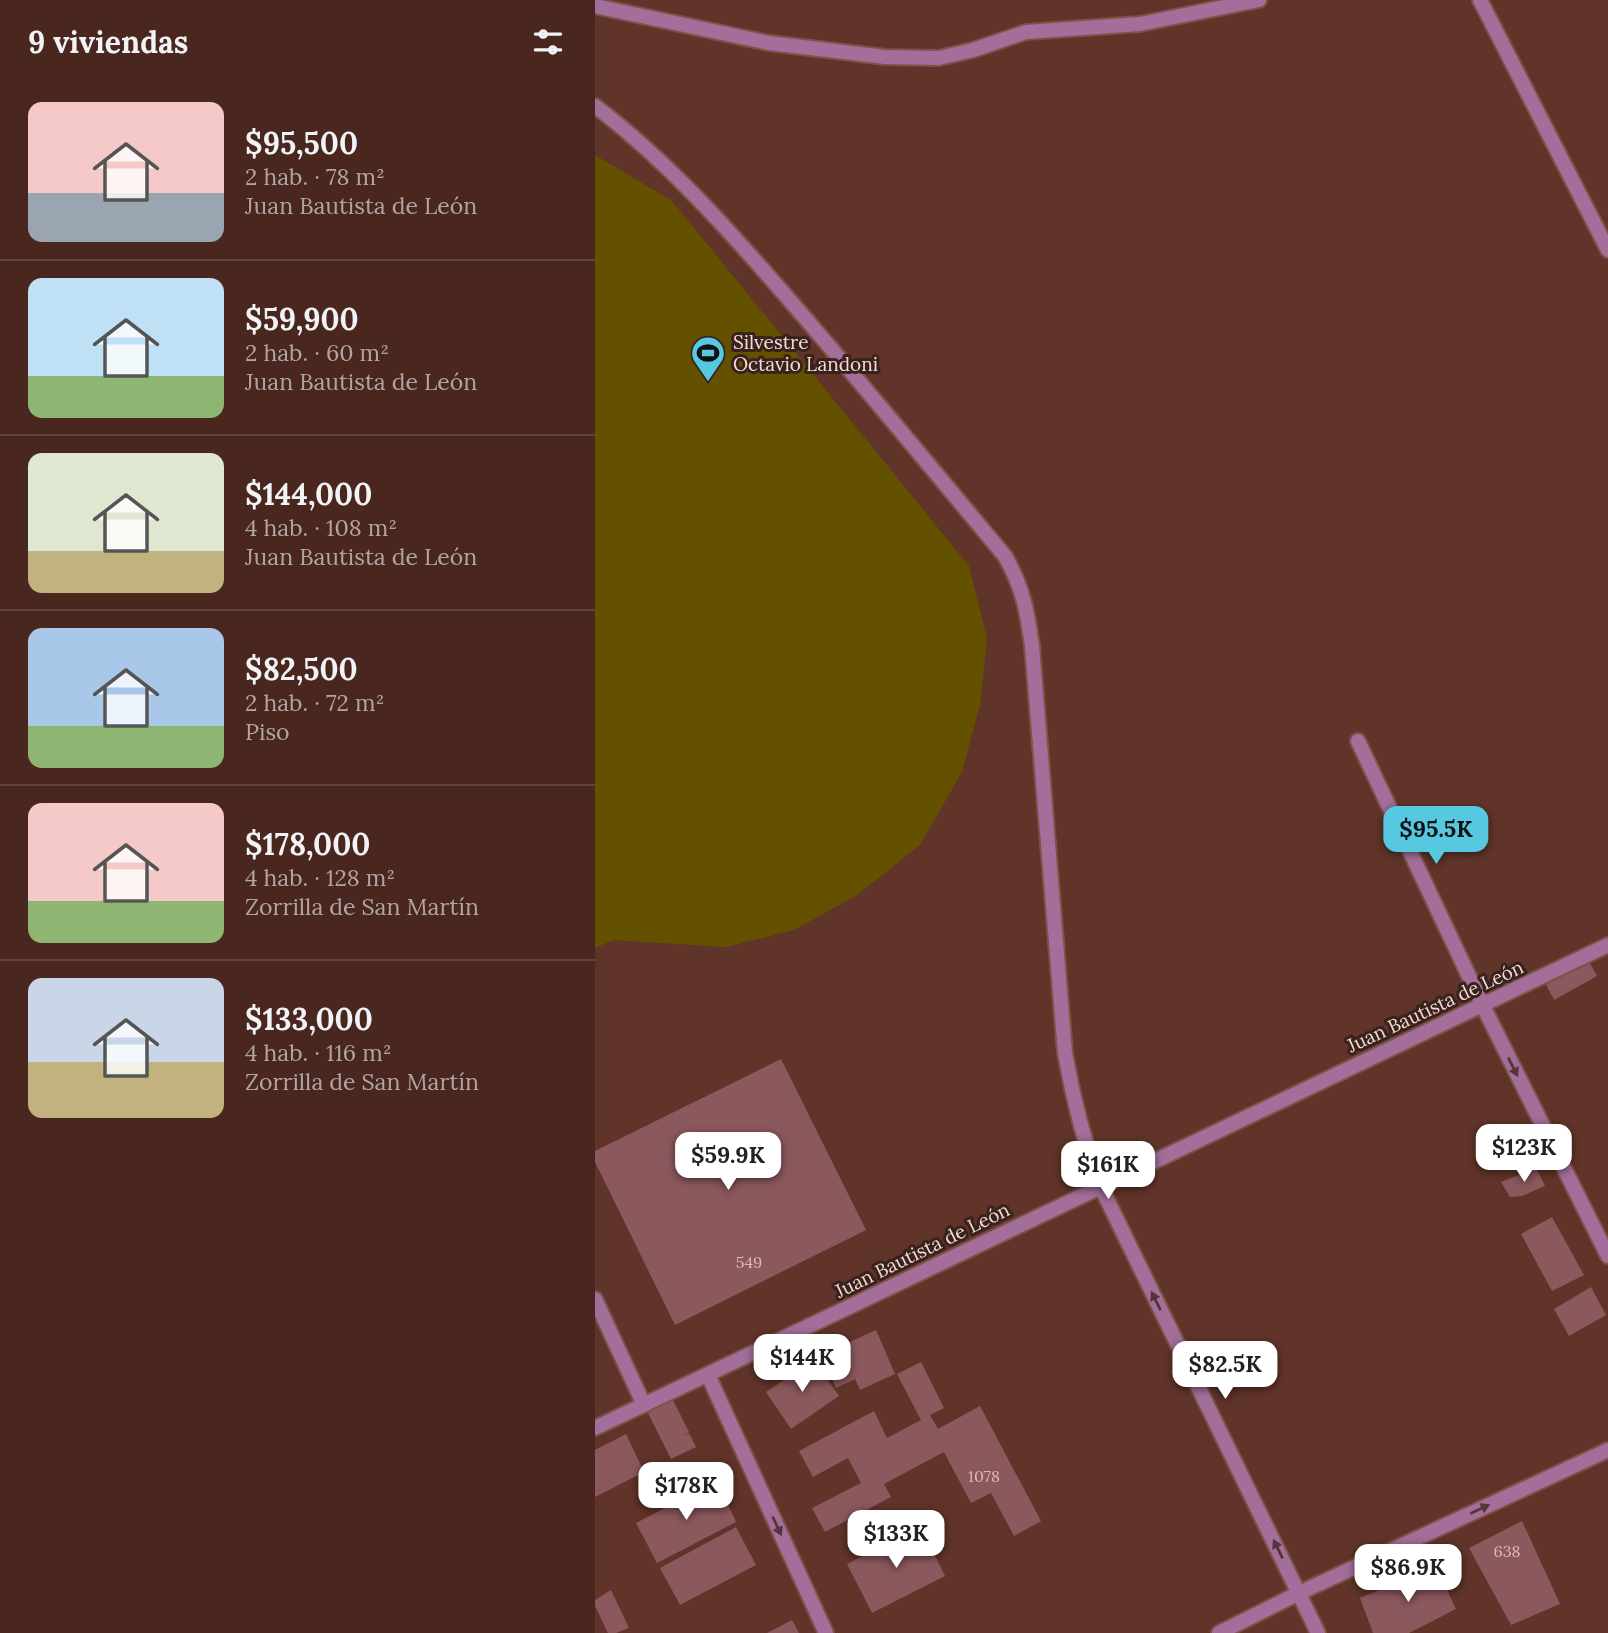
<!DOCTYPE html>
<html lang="es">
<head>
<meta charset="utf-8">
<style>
	:root { --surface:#49271f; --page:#502f28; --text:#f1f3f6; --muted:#b1a5a4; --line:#61443d; --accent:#56c9e1 }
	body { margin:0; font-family:Lora,serif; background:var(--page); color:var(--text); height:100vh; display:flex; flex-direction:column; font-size:26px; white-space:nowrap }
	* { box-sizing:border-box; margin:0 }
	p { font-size:23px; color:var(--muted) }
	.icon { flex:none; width:38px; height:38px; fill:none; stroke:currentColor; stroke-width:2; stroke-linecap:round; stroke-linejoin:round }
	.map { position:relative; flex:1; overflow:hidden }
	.side { display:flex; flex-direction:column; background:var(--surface); width:595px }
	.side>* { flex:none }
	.price { position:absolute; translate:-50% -60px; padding:0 16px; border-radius:14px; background:#fff; color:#222; font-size:23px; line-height:46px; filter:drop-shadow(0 2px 4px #0008) }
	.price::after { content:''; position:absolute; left:50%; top:42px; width:21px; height:16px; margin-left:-10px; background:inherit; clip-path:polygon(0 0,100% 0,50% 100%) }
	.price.on { background:var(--accent); color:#111 }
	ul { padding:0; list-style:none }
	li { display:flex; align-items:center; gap:21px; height:175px; padding:0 28px }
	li+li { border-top:2px solid var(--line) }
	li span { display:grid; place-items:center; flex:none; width:196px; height:140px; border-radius:14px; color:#555 }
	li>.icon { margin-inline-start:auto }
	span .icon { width:84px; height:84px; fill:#fffc; stroke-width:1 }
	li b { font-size:30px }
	h2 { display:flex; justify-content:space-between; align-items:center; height:84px; padding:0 28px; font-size:30px }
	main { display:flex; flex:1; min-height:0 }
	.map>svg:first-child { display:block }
</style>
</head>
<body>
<main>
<section class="side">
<h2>9 viviendas<svg class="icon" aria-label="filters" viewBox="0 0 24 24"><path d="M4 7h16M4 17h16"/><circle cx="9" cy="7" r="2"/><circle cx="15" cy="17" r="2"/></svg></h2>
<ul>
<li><span style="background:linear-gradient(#f6c9c9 65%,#9aa5b1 0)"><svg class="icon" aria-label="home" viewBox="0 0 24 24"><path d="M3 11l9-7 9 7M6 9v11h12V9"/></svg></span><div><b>$95,500</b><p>2 hab. · 78 m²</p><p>Juan Bautista de León</p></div></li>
<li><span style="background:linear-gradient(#bfe0f5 70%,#8fb573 0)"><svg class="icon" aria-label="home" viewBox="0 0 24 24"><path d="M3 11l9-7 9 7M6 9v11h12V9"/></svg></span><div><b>$59,900</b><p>2 hab. · 60 m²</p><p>Juan Bautista de León</p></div></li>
<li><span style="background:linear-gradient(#dfe7d0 70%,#c2b280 0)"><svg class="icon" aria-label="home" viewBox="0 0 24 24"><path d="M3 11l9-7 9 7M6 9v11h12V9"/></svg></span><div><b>$144,000</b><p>4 hab. · 108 m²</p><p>Juan Bautista de León</p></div></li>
<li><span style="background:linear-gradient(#a9c7e8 70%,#8fb573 0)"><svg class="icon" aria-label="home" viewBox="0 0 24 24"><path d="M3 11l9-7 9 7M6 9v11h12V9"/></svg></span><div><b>$82,500</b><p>2 hab. · 72 m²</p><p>Piso</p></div></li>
<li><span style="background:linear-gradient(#f6c9c9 70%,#8fb573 0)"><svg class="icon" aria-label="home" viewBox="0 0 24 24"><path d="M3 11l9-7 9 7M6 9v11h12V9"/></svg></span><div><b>$178,000</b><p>4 hab. · 128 m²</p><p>Zorrilla de San Martín</p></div></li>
<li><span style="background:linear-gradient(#c9d6e8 60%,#c2b280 0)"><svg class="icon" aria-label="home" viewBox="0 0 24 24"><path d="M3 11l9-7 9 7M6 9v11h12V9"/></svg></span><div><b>$133,000</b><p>4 hab. · 116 m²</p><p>Zorrilla de San Martín</p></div></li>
</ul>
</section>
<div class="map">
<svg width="1013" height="1633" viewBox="0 0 1013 1633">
	<rect width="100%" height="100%" fill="#613429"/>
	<path fill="#645100" d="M0,155l77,46 297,365 18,72 -7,67 -18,67 -42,73 -63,50 -63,35 -68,17 -113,-7 -18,8z"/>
	<g fill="#8b585d">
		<path d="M992,958l10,18 -43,24 -10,-19z"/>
		<path d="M186,1059l85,171 -191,95 -80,-163v-11z"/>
		<path d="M941,1168l9,18 -23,10 -12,1 -9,-15z"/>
		<path d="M957,1217l32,58 -32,16 -31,-57z"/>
		<path d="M996,1287l15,28 -37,21 -15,-27z"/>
		<path d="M281,1330l19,44 -35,16 -5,-11 -19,9 -15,-33z"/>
		<path d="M219,1360l25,36 -48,33 -25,-37z"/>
		<path d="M326,1362l23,46 -14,7 8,14 42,-23 61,115 -27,15 -23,-43 -20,10 -27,-51 -60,32 7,13 -66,35 -13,-24 49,-25 -13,-25 -35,19 -14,-26 75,-40 13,27 34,-18 -24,-46z"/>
		<path d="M76,1396l18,36 -7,4 7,-3 7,14 -25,12 -25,-50z"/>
		<path d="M31,1434l18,38 -49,25v-47z"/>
		<path d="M122,1481l19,41 -79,41 -21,-40z"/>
		<path d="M927,1521l38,83 -49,21 -42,-77z"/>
		<path d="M141,1527l20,38 -76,40 -20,-37z"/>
		<path d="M326,1527l24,49 -73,37 -25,-49z"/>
		<path d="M841,1566l20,43 -47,24h-36l-13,-35z"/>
		<path d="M16,1590l18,38 -13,5h-8l-13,-27v-6z"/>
		<path d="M197,1620l7,13h-32z"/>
	</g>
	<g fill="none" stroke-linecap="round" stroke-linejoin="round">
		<g stroke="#7c5247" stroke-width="18">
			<g id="lane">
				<path d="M0,106c72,55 132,122 191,190 75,86 146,173 219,260 18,32 22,54 27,90l33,407c8,46 19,89 35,132"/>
				<path d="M0,1299l49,106"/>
			</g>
		</g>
		<g stroke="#7c5247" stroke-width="18">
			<g id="street">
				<path d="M885,0l128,250"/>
				<path d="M0,6l174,37 116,14 54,1 34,-8 53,-18 114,-8 119,-24"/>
				<path d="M763,741l125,265 125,250"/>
				<path d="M505,1185l218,448"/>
				<path d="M113,1375l118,258"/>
				<path d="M0,1428l1013,-483"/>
				<path d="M624,1633l80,-40 309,-143"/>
			</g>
		</g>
		<use href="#lane" stroke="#a36e99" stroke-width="14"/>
		<use href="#street" stroke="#a36e99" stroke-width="14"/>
	</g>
	<defs><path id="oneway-solid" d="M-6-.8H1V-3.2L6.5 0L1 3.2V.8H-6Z" transform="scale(1.75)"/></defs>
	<g fill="#53353c">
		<use href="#oneway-solid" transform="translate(918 1067) rotate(63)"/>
		<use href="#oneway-solid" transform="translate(561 1301) rotate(-116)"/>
		<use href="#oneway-solid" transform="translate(885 1509) rotate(-25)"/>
		<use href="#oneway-solid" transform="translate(182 1526) rotate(65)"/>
		<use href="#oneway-solid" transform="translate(683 1549) rotate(-116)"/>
	</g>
	<defs>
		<g id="stadium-pin" transform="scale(1.75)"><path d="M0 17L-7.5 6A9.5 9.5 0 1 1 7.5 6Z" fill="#56c9e1" stroke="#38221d"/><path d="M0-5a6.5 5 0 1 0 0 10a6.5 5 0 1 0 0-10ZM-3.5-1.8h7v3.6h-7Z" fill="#111"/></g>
	</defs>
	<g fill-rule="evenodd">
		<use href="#stadium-pin" x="113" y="353"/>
	</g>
	<g text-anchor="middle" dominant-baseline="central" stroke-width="6" stroke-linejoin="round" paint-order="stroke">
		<g font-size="16" fill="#dbb9b4">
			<text x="154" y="1262">549</text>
			<text x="389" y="1476">1078</text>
			<text x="912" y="1551">638</text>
		</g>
		<g font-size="19" fill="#f6d9d1" stroke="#38221d" text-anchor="start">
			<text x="138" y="342">Silvestre<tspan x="138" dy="22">Octavio Landoni</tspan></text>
		</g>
		<g font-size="19" fill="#f6d9d1" stroke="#38221d">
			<text transform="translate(840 1006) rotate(-25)">Juan Bautista de León</text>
			<text transform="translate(327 1250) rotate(-26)">Juan Bautista de León</text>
		</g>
	</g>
</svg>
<b class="price on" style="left:841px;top:866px">$95.5K</b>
<b class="price" style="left:929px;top:1184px">$123K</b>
<b class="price" style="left:133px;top:1192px">$59.9K</b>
<b class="price" style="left:513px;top:1201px">$161K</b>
<b class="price" style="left:207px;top:1394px">$144K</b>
<b class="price" style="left:630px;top:1401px">$82.5K</b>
<b class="price" style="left:91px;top:1522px">$178K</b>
<b class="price" style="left:301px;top:1570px">$133K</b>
<b class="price" style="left:813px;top:1604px">$86.9K</b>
</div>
</main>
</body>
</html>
